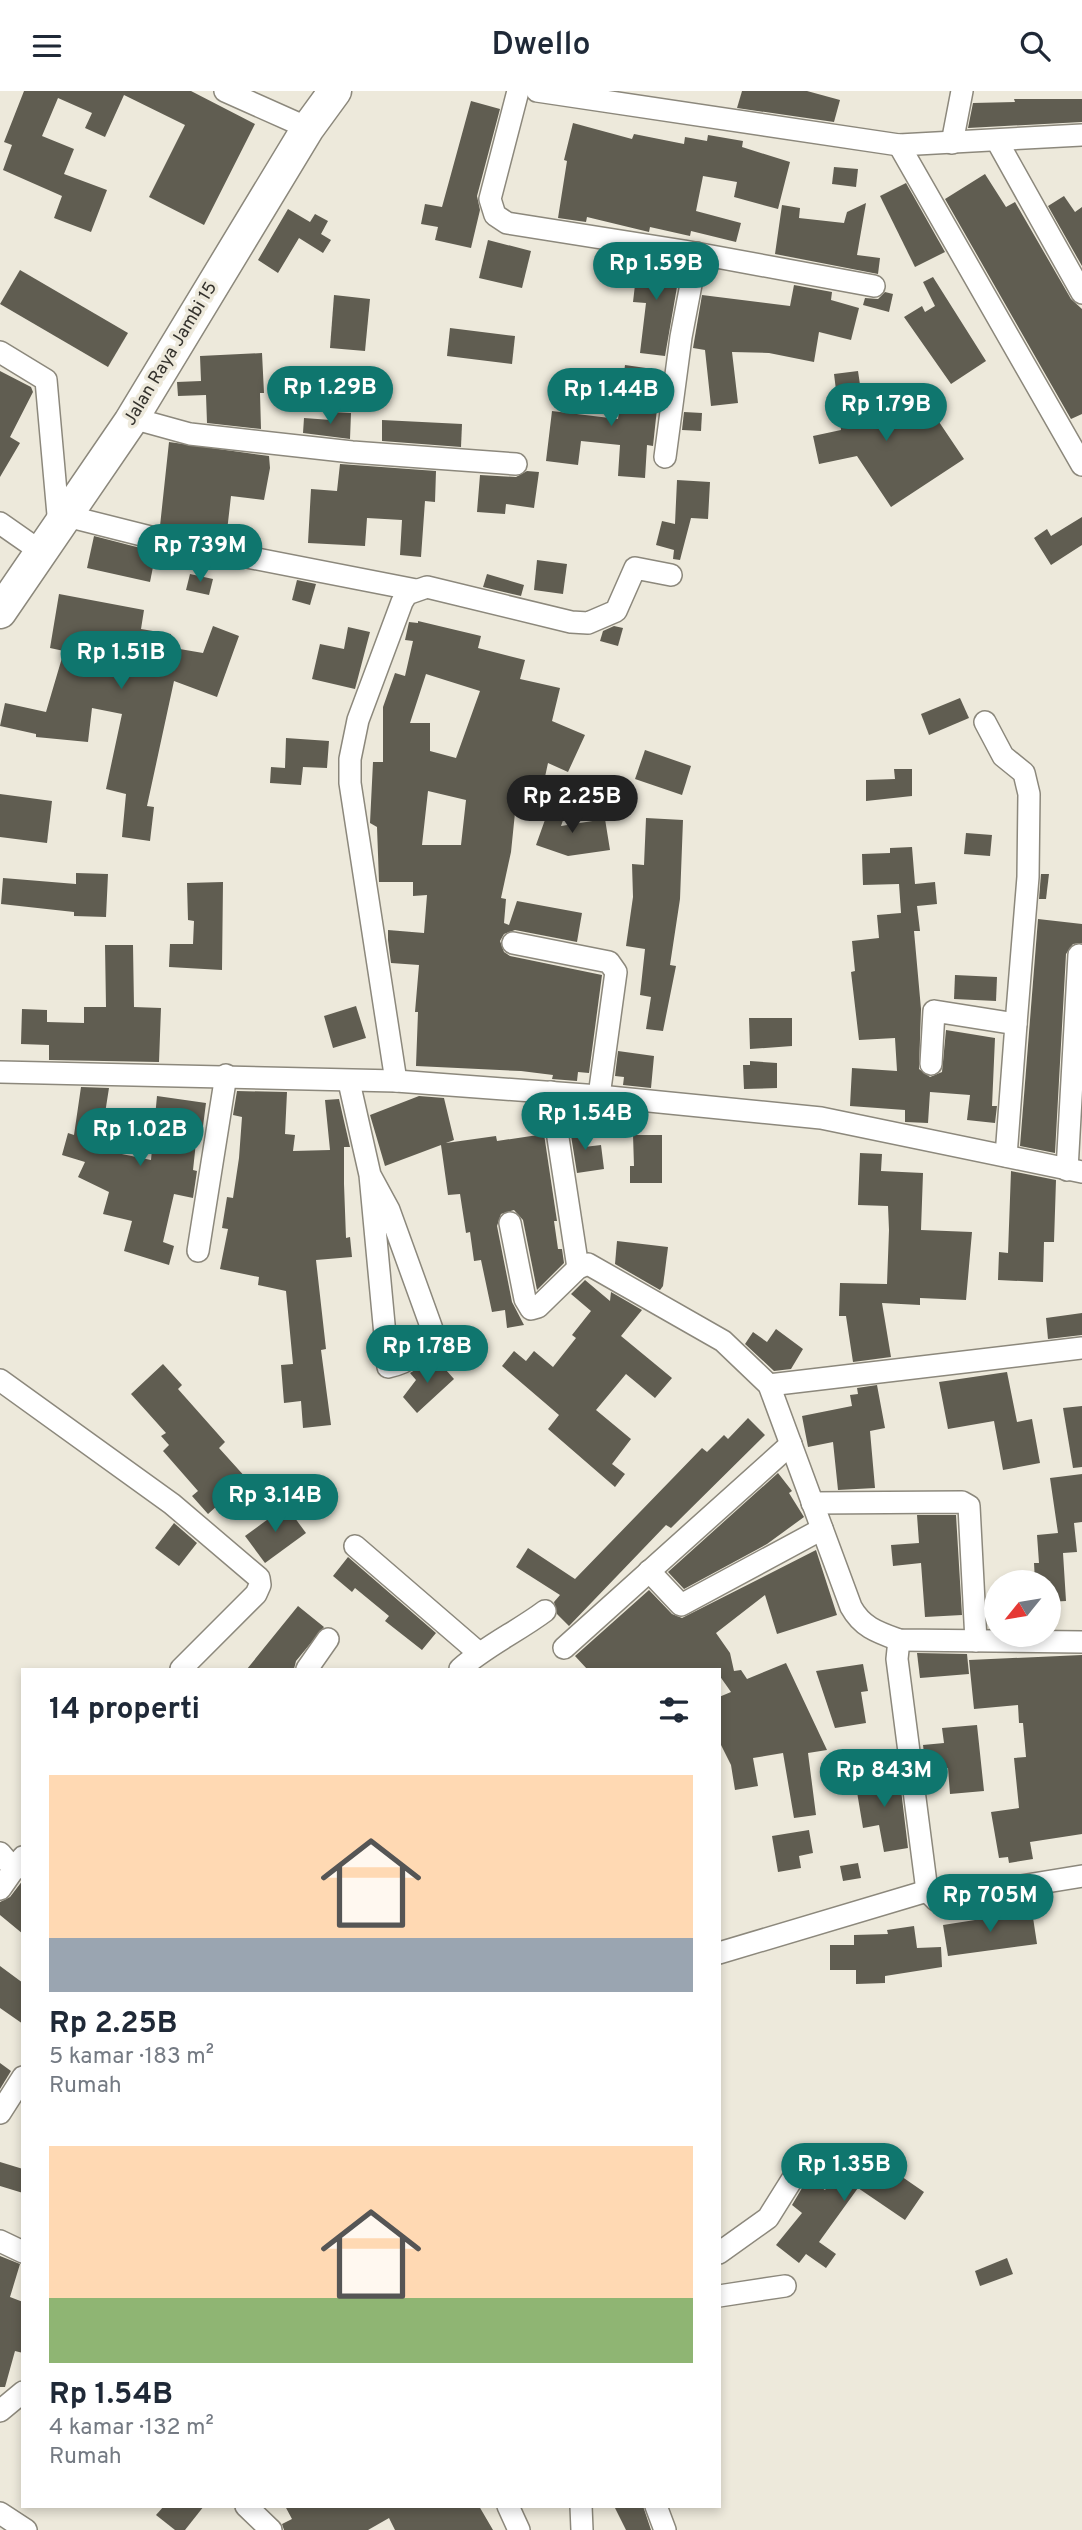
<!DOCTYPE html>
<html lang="id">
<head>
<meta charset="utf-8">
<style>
	:root { --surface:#fff; --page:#f6f6f7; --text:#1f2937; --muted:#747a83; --accent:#0f766e }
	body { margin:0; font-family:Overpass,sans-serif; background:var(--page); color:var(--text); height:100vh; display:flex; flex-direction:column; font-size:26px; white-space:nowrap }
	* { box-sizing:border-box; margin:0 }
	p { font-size:23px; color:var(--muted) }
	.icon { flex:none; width:38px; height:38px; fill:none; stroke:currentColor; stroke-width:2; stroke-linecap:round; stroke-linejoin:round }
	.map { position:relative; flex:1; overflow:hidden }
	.sheet { position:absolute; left:21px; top:1577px; width:700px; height:840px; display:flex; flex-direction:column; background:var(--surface); border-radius:0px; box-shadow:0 4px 10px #0003 }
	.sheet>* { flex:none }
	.needle { width:46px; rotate:240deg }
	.fabs { position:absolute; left:984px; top:1479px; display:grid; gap:14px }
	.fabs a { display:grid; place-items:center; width:77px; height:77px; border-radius:50%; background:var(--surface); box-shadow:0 4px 10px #0003; font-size:35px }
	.price { position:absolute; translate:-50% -60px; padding:0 16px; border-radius:24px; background:var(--accent); color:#fff; font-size:23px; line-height:46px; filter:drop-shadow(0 2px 4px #0008) }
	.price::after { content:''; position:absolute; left:50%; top:42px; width:21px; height:16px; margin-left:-10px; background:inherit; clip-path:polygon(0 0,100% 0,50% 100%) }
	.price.on { background:#222; color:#fff }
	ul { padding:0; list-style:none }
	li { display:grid; align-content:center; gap:14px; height:371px; padding:0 28px }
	li span { display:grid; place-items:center; height:217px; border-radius:0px; color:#555 }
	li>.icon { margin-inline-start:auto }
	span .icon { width:126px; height:126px; fill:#fffc; stroke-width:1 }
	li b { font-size:30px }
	h2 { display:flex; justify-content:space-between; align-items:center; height:84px; padding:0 28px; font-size:30px }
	header { display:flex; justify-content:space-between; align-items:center; height:91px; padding:0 28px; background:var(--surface); font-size:32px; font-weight:600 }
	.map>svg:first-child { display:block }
</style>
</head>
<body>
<header><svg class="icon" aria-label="menu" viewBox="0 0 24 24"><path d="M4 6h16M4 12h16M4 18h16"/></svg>Dwello<svg class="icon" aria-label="search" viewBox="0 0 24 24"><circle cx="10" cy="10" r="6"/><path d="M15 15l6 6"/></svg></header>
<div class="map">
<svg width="1082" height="2439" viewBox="0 0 1082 2439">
	<rect width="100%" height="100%" fill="#ede9db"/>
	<g fill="#605d51" fill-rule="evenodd">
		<path d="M24,0h167l64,33 -51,101 -55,-28 36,-72 -61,-30 -19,42 -20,-9 7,-15 -34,-15 -16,38 32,13 -10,25 43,16 -16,42 -37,-14 8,-22 -59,-26 9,-25 -8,-3z"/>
		<path d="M742,0h65l33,9 -6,22 -97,-14z"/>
		<path d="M1014,8h68v23l-114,6 5,-25 42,-1z"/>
		<path d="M471,10l29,8 -23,87 3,14 -9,38 -36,-8 3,-13 -17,-3 4,-20 17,3z"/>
		<path d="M573,32l59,16 2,-5 50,10 1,-7 22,4 1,-6 35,6 -1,6 48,15 -12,47 -44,-12 3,-15 -34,-6 -7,35 45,12 -5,19 -45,-11 -1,5 -40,-9 -1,5 -62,-15 -1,5 -28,-4 9,-57 -3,-1z"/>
		<path d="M834,76l24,2 -2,18 -24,-3z"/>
		<path d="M985,83l21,33 9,-5 56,97 11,10v105l-11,5 -126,-220z"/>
		<path d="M906,92l39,69 -30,15 -35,-71z"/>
		<path d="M1064,105l11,16 7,-5v59l-34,-60z"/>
		<path d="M866,112l-9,52 23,3 -2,16 -103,-20 7,-49 18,3 -1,10 45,5 3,-11z"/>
		<path d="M288,118l22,13 5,-8 13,7 -7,13 10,6 -8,13 -24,-15 -21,35 -20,-13z"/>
		<path d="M488,149l43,11 -9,37 -43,-10z"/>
		<path d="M638,168l43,5 -16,92 -25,-3 6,-50 -13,-1z"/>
		<path d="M20,179l108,63 -20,34 -108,-63z"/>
		<path d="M933,186l53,84 -35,23 -47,-67 18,-11 3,6 10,-6 -12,-24z"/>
		<path d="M794,194l38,7 -1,8 28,8 -8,32 -32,-8 -5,30 -45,-9 -37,-1 6,51 -27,3 -6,-56 -12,-2 9,-53 88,11z"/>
		<path d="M885,201l8,2 -4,18 -26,-7 2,-7 13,1z"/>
		<path d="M334,204l36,4 -5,52 -35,-3z"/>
		<path d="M450,237l65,8 -3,28 -65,-8z"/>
		<path d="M262,262l2,40h-4l1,36 -54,-6 -1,-28 -28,1 -1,-14 24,-1 -1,-25z"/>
		<path d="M625,274l21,3 -2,20 15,2 -6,56 -6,-1 -2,33 -27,-2 2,-31 -39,-4 -3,24 -32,-4 6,-50 66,8z"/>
		<path d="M0,280l31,16 2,5 -23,45 10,6 -20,34z"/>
		<path d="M858,280l6,41 21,-15 7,9 7,-4 18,26 18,-12 29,43 -73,48 -34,-51 -38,8 -6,-28 28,-6 -7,-56z"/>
		<path d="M331,321l20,1 -1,26 -47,-6 1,-15 27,2z"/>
		<path d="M684,321l18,1 -1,18 -19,-1z"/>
		<path d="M382,329l80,4 -1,23 -79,-6z"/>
		<path d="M169,351l100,14 1,12 -6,32 -33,-4 -5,44 -66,-14z"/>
		<path d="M340,373l96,7 -1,31 -10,-1 -4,56 -21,-2 2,-35 -35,-2 -2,28 -57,-3 3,-54 26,2z"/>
		<path d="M527,380l12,1 -5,36 -28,-4 -1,10 -28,-2 3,-37 36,2z"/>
		<path d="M677,389l33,2 -2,37 -17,-1 -11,42 -7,-1 1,-9 -18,-5 6,-24 13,3z"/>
		<path d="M1082,426v28l-31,20 -17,-27 13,-9 4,7z"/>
		<path d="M94,445l62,16 -6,30 -63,-14z"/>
		<path d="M537,469l30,4 -4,30 -29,-4z"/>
		<path d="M190,483l23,5 -4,16 -23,-5z"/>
		<path d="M487,483l37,11 -3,11 -38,-9z"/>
		<path d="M297,489l19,4 -6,21 -18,-5z"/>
		<path d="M59,503l85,16 -3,19 30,5 -3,13 35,6 10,-27 26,10 -22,61 -43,-16 -27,125 7,1 -4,34 -28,-4 4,-43 -20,-5 16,-75 -30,-6 -4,34 -52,-5v-3l-36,-8 5,-23 41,9 18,-61 -14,-3z"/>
		<path d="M418,530l63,15 -3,12 47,12 -5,19 40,9 -8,33 33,14 -17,37 -20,-9 -10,46 -22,-6 -5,49 -10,46 5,1 -2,24 5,2 8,-24 65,12 -5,29 -62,-12 -11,4 -4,7 4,11 6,4 92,19 -13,98 -11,-1 -1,9 -25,-2 1,-4 -32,-4 -105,-5 2,-54h-3l4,-47 -28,-2 -3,-23v-10l36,3 3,-38 -14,1v-14h-34l-2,-55 -7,-4 3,-61h10v-55l12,-34 10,3 8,-35 -8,-1 4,-18 9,1zM426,583l54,17 -24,67 -26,-7v-28h-20zM428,700l38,9 -5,45h-39z"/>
		<path d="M614,535l9,2 -5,18 -18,-5 3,-10z"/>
		<path d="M348,536l22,5 -15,57 -43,-10 8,-35 24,5z"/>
		<path d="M960,607l9,20 -40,17 -8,-21z"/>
		<path d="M286,647l43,3 -2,27 -24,-1 -2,18 -31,-2 1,-16 14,1z"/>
		<path d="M645,659l46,16 -9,29 -47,-16z"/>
		<path d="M894,678h18v27l-46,5v-21l29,-1z"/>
		<path d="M0,703l52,7 -5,42 -47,-6z"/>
		<path d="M551,712l16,6 -6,17 44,-7 5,31 -42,6 -32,-11z"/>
		<path d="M646,727l37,2 -3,79 -10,66 6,1 -13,65 -17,-2 5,-32 -11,-2 5,-46 -19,-3 7,-49 -1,-33 12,1z"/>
		<path d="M966,742l26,2 -2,21 -26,-2z"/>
		<path d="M912,756l3,37 20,-2 2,22 -20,2 3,25h-6l7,78 -2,60 11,8 12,-5 4,-42 49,8 -3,68h5l-2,17 -28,-3 3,-25 -40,-3 -2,31 -23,-1v-12l-55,-4 2,-38 45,3 -2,-33 -36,2 -8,-68 4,-1 -3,-30 27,-3 -2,-23 24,-2 -2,-29 -36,1 -1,-31 28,-1v-5z"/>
		<path d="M76,782l32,1 -2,43 -32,-1v-4l-73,-8 2,-26 73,6z"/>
		<path d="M1041,783h8l-3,25h-7z"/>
		<path d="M223,791l-1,88 -53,-3 1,-23h23l1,-23 -6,-1 -1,-37z"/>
		<path d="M1038,828l44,5v19l-9,1 -7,10 -11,199 -35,-7z"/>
		<path d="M105,854h28l1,62 27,1 -2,54 -110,-2v-15l-28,-1 1,-35 25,1v12l37,1v-16h22z"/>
		<path d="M955,884l42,2 -1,24 -42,-2z"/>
		<path d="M356,915l10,32 -33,10 -9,-32z"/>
		<path d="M749,927h43v28l-42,3z"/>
		<path d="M618,960l36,5 -3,32 -28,-3 1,-8 -9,-1z"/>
		<path d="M750,970l27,2v25l-33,1 -1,-24h7z"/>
		<path d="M81,996l28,1 -8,51 18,9 -2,5 34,7 6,-64 49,7 -4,31 -5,-1 -4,37 4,1 -4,27 -19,-4 -11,48 11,4 -5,19 -45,-14 8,-30 -29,-7 6,-22 -31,-15 7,-15 -23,-7 6,-22 6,2z"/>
		<path d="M237,1000l50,1 -2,42 10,1 -2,16 37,-1 -5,-50 14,-1 11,48h-6v37l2,54 4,-1 2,20 -36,3 10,89 -5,1 10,75 -28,3 -2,-27 -17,2 -3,-38 12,-1 -7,-73 -28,-6 1,-8 -39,-8 8,-40 -6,-1 5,-31 6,1 6,-40 3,-41 -9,-2z"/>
		<path d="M419,1005l25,2 10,42 -8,3 50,-7 1,5 41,-6 -3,-20 6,-1 16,107h-3l4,28h4l2,14 -27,27 -14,-70 -9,-10 -13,4 -4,12 15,76 12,23 -17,3 -2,-18 -13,2 -11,-52 -7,1 -4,-29 -4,1 -6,-39 -12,1 -7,-50 -56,21 -15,-51z"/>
		<path d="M580,1031l4,25 17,-2 3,24 -27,4 -8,-50z"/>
		<path d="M633,1044h29v48h-32v-17h4z"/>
		<path d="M860,1062l22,1 -1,17 42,2 -2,57 51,2 -6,68 -46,-2v7l-38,-2 9,54 -38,5 -7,-46h-7l1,-33 47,1 2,-54 -1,-24 -30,-1z"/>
		<path d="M1011,1080l45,9 -2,62h-10l-1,40 -45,-2 1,-28 9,1z"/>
		<path d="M617,1150l51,6 -5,39 -3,4 -45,-26z"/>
		<path d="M585,1189l25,21 1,-9 31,18 -21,26 51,42 -17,20 -29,-24 -30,36 35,29 -19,25 13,10 -10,13 -67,-58 11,-14 -57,-49 12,-15 12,10 8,-10 19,16 23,-29 -4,-3 19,-24 -20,-17z"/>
		<path d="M1082,1222v22l-34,4 -2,-21z"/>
		<path d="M776,1238l27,20 -12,20 -17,2 -29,-27 8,-12 14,10z"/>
		<path d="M438,1270l16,18 -37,34 -14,-16 13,-17 -6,-7 15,-9 4,5z"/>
		<path d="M163,1273l19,21 -4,4 47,53 -6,6 28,31 -39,35 -16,-18 6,-5 -35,-40 6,-6 -8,-9 5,-3 -35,-39z"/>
		<path d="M1007,1281l10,50 15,-3 8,44 -37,7 -9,-49 -46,8 -9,-47z"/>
		<path d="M877,1294l8,43 -15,3 5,57 -37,2 -5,-48 -25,5 -6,-31 50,-10 -2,-11 8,-1 -1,-6z"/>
		<path d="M1082,1315v61l-9,1 -10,-60z"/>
		<path d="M748,1327l17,17 -94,93 -5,-3 -97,101 -12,-12 -3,-12 6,-7 -44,-28 12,-19 47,31 127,-131 5,4 17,-17 4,4z"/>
		<path d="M778,1382l14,18 -3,2 15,24 -37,27 -83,45 -16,-17z"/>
		<path d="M1082,1383v48l-8,1 3,29 -14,1 3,48 -18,1v-20h-13l-1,-19h5l-2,-28 21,-2 -8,-55z"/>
		<path d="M286,1415l20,27 -41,30 -20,-27z"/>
		<path d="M917,1424h39l6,100 -37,2 -4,-54 -28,3 -2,-21 28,-2z"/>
		<path d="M174,1432l23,20 -18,23 -24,-18z"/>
		<path d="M816,1459l21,65 -60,19 -12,-39 -49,38 14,20 4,18 7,-1 6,9 39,-16 41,87 -19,3 8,62 -22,3 -11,-65 -30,5 5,28 -23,4 -4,-25 -12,-24v-44l12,-5 -12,-17v-6h-132l-12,-13 74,-66 23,24 10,4z"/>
		<path d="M348,1466l88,76 -14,17 -37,-29 4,-5 -34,-28 -3,4 -19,-16z"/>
		<path d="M298,1515l26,21 -28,34 -2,8h-47z"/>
		<path d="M917,1562l50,1 2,20 -49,4z"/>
		<path d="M1082,1564v179l-52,8 3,17 -24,4 -1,-6 -9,1 -8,-46 28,-4 -5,-50 12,-1 -3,-34h-4l-1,-18 -44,4 -5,-49z"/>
		<path d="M863,1573l5,27 -7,1 5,31 -31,5 -19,-57z"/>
		<path d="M977,1634l7,66 -34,3 -2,-26 -22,2 -3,-25 21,-2 -2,-15z"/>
		<path d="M899,1682l9,75 -24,4 -5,-27 -16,3 -8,-48z"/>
		<path d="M809,1739l4,23 -14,3 2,12 -23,4 -6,-36z"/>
		<path d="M858,1772l3,15 -18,3 -3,-15z"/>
		<path d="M23,1789v54l-23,-19v-13l10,-5z"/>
		<path d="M1032,1820l5,33 -89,12 -5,-31z"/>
		<path d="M914,1835l3,22 24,-1 1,20 -57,9v7l-29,1v-14h-26v-25h24v-10l34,-1 -1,-4z"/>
		<path d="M0,1875l23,17v41l-23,-16z"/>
		<path d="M0,1972l11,8 -11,18z"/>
		<path d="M856,2054l68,47 -19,28 -47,-32 -39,54 17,12 -10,14 -20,-14 -7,9 -23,-18 26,-32 -10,-8 16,-27 17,12z"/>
		<path d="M0,2071l23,7v24l-23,-7z"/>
		<path d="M0,2165l20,8 -10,33 13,5v51l-8,-2 -10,36h-5z"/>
		<path d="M1007,2167l6,16 -33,12 -5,-15z"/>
		<path d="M164,2415h40l-19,24h-10l-19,-15z"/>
		<path d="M285,2415h194l14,24h-98l-6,-12 -21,12h-84l-2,-6 10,-5z"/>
		<path d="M614,2415h29l8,24h-25z"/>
	</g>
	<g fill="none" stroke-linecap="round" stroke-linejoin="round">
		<g stroke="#8c887c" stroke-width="24">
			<g id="minor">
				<path d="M225,0l83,37"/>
				<path d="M518,0l-28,108 5,16 12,8 177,28 190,35"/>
				<path d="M537,0l362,54 183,-10"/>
				<path d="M997,50l85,152"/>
				<path d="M952,52l10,-52"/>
				<path d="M899,54l183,320"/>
				<path d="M0,261l46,28 13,146"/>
				<path d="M132,327l58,16 162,18 164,12"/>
				<path d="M665,366l16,-120 16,-84"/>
				<path d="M67,425l103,26 246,48"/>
				<path d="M0,432l40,28"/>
				<path d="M985,631l18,34 21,17 5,21 -1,83 -12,147"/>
				<path d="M513,852l96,19 7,10 -17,124"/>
				<path d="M931,973l3,-53 82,13 -10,132"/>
				<path d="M0,981l396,9 203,15 222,22 261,54"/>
				<path d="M396,990l-46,-298v-24l8,-39 44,-118 5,-8 20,-7 144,35 17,1 28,-12 19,-43 36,7"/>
				<path d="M349,991l21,93 18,192c19,-4 41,-17 44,-38l-43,-119 -19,-35"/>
				<path d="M551,1001l27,176"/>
				<path d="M1067,1079l12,-215"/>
				<path d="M510,1132l15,76 6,10 7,-2 40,-39 10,-4 135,77 46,44 82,222c11,20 26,25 48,33l183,2"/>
				<path d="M198,1160l28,-176"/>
				<path d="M0,1289l172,124 87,74 1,7 -4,9 -75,75"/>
				<path d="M769,1294l313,-37"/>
				<path d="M812,1412l150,-1 7,4 7,135"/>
				<path d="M355,1455l124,107"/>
				<path d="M649,1480l32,34 141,-76"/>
				<path d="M899,1549l-2,19 30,232 9,9 146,-24"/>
				<path d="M564,1557l227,-204"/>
				<path d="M307,1578l21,-30"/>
				<path d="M460,1578c27,-24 57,-37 85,-58"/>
				<path d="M0,1762l14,16 9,-12"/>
				<path d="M0,1798l14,-20 9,-2"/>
				<path d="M719,1862l208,-62"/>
				<path d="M0,2022l23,-36"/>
				<path d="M0,2150l23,11"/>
				<path d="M719,2162l49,-35 30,-48"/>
				<path d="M719,2205l66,-10"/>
				<path d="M0,2320l23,-19"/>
				<path d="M246,2415l25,24"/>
				<path d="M508,2415l11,24"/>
				<path d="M581,2415l1,24"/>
				<path d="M656,2415l9,24"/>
				<path d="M0,2422l26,17"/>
			</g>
		</g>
		<g stroke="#8c887c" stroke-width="35">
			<path id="highway" d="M0,521l130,-190 178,-294 27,-37"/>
		</g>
		<use href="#minor" stroke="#fff" stroke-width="21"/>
		<use href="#highway" stroke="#fff" stroke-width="32"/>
	</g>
	<g text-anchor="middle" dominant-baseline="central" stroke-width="7" stroke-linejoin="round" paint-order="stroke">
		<g font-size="18" fill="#34322d" stroke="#ede9db">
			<text transform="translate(171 263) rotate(-59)">Jalan Raya Jambi 15</text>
		</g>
	</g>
</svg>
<div class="fabs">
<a><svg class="needle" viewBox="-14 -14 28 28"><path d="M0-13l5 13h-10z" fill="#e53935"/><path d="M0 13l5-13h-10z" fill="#747a83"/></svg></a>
</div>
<b class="price" style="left:656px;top:211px">Rp 1.59B</b>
<b class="price" style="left:330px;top:335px">Rp 1.29B</b>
<b class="price" style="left:611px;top:337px">Rp 1.44B</b>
<b class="price" style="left:886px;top:352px">Rp 1.79B</b>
<b class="price" style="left:200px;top:493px">Rp 739M</b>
<b class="price" style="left:121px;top:600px">Rp 1.51B</b>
<b class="price on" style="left:572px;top:744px">Rp 2.25B</b>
<b class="price" style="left:585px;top:1061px">Rp 1.54B</b>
<b class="price" style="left:140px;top:1077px">Rp 1.02B</b>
<b class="price" style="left:427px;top:1294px">Rp 1.78B</b>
<b class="price" style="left:275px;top:1443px">Rp 3.14B</b>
<b class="price" style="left:884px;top:1718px">Rp 843M</b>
<b class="price" style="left:990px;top:1843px">Rp 705M</b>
<b class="price" style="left:844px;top:2112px">Rp 1.35B</b>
<section class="sheet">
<h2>14 properti<svg class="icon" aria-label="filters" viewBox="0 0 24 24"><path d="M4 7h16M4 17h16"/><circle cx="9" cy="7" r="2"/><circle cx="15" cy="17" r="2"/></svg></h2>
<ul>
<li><span style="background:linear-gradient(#ffd9b3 75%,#9aa5b1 0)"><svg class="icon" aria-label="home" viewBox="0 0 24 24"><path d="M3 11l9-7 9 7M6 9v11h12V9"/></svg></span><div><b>Rp 2.25B</b><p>5 kamar · 183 m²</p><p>Rumah</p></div></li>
<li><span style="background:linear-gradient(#ffd9b3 70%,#8fb573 0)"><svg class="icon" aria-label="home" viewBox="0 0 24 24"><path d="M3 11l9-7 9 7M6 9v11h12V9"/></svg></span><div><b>Rp 1.54B</b><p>4 kamar · 132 m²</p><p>Rumah</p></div></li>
</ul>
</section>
</div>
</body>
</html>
